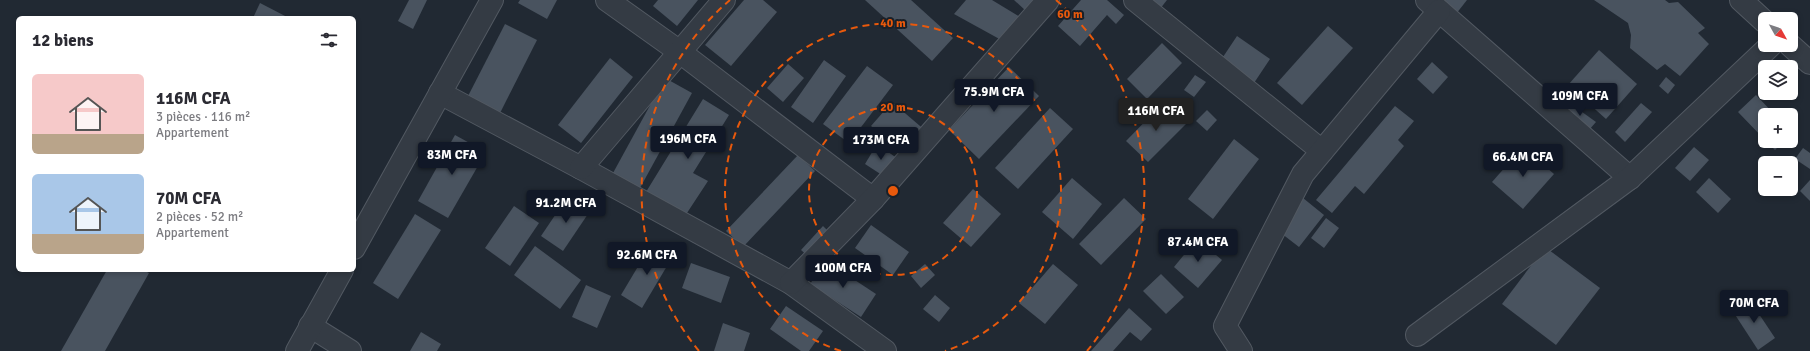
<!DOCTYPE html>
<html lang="fr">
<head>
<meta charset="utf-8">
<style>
	:root { --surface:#fff; --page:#f2f2f3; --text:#2b2b33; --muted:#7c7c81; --accent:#111827 }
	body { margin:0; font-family:Signika,sans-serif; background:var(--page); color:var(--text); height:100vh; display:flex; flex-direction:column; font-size:15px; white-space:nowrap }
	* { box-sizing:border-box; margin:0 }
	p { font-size:13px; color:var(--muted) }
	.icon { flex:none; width:22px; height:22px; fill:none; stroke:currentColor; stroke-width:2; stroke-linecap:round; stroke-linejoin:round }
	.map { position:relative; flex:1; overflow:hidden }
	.panel { position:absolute; left:16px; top:16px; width:340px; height:256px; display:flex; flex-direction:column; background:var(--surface); border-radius:6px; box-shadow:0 2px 6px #0003 }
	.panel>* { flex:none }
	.needle { width:26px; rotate:130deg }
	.tools { position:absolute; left:1758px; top:12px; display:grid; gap:8px }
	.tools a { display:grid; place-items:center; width:40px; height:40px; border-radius:6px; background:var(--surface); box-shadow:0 2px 6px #0003; font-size:20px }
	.price { position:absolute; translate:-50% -34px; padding:0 9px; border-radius:4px; background:var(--accent); color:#fff; font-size:13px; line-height:26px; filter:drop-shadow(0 1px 2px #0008) }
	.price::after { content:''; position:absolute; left:50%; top:24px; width:12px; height:9px; margin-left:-6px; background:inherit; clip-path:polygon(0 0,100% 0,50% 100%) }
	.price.on { background:#222; color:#fff }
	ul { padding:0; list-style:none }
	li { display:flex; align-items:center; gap:12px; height:100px; padding:0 16px }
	li span { display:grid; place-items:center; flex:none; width:112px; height:80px; border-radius:6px; color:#555 }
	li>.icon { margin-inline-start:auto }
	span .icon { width:48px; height:48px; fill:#fffc; stroke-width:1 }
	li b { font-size:17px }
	h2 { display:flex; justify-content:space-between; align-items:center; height:48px; padding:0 16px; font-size:17px }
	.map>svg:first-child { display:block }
</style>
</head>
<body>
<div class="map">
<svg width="1810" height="351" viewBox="0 0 1810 351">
	<rect width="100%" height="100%" fill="#212933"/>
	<g fill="#49535f">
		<path d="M409,0h18l-14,29 -15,-8z"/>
		<path d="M520,0h37l-10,19 -29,-16z"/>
		<path d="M658,0h40l-21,26 -24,-20z"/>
		<path d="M744,0h19l14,12 -46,54 -26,-21z"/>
		<path d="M865,0h46l42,38 -21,23z"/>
		<path d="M966,0h26l28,17 -17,24 -49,-27z"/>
		<path d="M1014,0h22l-10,11z"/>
		<path d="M1081,0h26l17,15 -8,9 -9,-9 -27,31 -22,-20z"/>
		<path d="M1139,0h28l-11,14z"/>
		<path d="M1437,0h30l-11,14z"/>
		<path d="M1594,0h71l4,3 9,-1 27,26 -7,5 11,11 -29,32 -15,-12 -8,6 -27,-22 1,-13 -3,-12z"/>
		<path d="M260,3l29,15h-36z"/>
		<path d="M505,24l32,16 -39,77 -32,-17z"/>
		<path d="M1328,26l25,22 -51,57 -25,-22z"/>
		<path d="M1237,36l33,23 -18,27 -33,-23z"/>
		<path d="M1162,43l20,20 -35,36 -20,-20z"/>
		<path d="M1599,50l38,34 -31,35 -38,-34z"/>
		<path d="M610,58l23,19 -52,66 -23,-18z"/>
		<path d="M824,60l22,16 -33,47 -22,-16z"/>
		<path d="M1432,62l16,15 -15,17 -16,-15z"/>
		<path d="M788,64l16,14 -21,24 -16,-14z"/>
		<path d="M867,66l26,19 -44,58 -26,-19z"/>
		<path d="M1009,67l30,29 -60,63 -30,-29z"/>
		<path d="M1195,75l11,7 -12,15 -10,-7z"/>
		<path d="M1666,77l9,8 -7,9 -9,-8z"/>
		<path d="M665,78l27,15 -52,95 -27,-15z"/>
		<path d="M1756,95l19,20h-10v25l-27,-28z"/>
		<path d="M703,99l26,16 -36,58 15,8 -23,35 -39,-24z"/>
		<path d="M892,102l35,30 -20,24 -36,-30z"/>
		<path d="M1164,102l22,22 -38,38 -22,-21z"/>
		<path d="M1641,103l11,9 -27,30 -10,-10z"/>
		<path d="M1571,104l25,18 -7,8 -24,-18z"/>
		<path d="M1395,106l19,15 -16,19 6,6 -40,48 -9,-8 -23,27 -16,-13z"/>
		<path d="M1050,108l23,21 -55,60 -23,-21z"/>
		<path d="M1207,110l10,10 -10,11 -11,-10z"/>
		<path d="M455,135l31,17 -38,66 -30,-17z"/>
		<path d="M1234,139l25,20 -46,60 -25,-20z"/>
		<path d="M1766,141h18l-9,9z"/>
		<path d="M877,144l21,15 -13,18 -20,-13z"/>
		<path d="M1523,147l31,27 -31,35 -31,-27z"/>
		<path d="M1694,147l15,13 -19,21 -15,-13z"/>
		<path d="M1803,148l7,5v16l-15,-10z"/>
		<path d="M798,155l17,16 -72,76 -17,-16z"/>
		<path d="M1072,178l30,26 -29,35 -31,-27z"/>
		<path d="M1709,178l22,21 -13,14 -22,-21z"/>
		<path d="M1810,180v21l-10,-10z"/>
		<path d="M973,189l28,25 -30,33 -28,-24z"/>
		<path d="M568,196l22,15 -27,40 -22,-15z"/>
		<path d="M1124,198l22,21 -45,46 -22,-21z"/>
		<path d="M1303,198l21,17 -25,32 -22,-17z"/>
		<path d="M514,206l25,17 -29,43 -25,-18z"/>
		<path d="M415,214l26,16 -43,69 -25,-16z"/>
		<path d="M1326,218l13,10 -15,20 -13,-10z"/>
		<path d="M871,225l38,27 -16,23 -38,-27z"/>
		<path d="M823,226l10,10 -22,23 -10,-9z"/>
		<path d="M1197,239l25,21 -24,28 -24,-21z"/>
		<path d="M652,243l21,13 -31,52 -21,-13z"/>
		<path d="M535,246l46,34 -21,29 -46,-34z"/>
		<path d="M1545,247l55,41 -44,57 -54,-41z"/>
		<path d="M826,261l50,33 -15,23 -51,-33z"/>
		<path d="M691,263l39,14 -9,26 -39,-15z"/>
		<path d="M925,264l10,11 -14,13 -10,-12z"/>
		<path d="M1053,264l25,21 -33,39 -26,-21z"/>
		<path d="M107,270h36l6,3 -44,78h-44z"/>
		<path d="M1161,274l23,23 -18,17 -23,-23z"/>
		<path d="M586,285l25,11 -14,32 -25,-11z"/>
		<path d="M935,295l15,13 -11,14 -16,-13z"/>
		<path d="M1749,299l26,39 -17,12 -26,-40z"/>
		<path d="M786,306l37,25 -14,20h-8l-31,-22z"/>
		<path d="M1129,308l23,21 -11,12 -11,-9 -17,19h-22z"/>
		<path d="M723,323l27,10 -6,18h-30z"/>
		<path d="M421,332l20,12 -4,7h-27z"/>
	</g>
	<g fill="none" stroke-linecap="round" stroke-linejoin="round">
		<g stroke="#525962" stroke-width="24">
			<g id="minor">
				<path d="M607,0l73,52 193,147"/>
				<path d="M1135,0l187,151"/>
				<path d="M1427,0l203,178"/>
				<path d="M1741,0l24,22"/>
				<path d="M1790,45l20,18"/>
				<path d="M440,93l141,75 210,115 94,68"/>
				<path d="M581,168l143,-168"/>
				<path d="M354,248l138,-248"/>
				<path d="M791,283l82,-84 175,-199"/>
				<path d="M310,326l40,25"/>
				<path d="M1417,335l213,-157 141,-133"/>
				<path d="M297,351l45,-81"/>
				<path d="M1241,351l-16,-25 78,-152 136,-163"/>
			</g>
		</g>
		<use href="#minor" stroke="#343b44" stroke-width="22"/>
	</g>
	<g fill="none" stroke="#e8590c" stroke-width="2" stroke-dasharray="7 5">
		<circle cx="893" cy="191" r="84"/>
		<path d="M841 351A168 168 0 1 1 945 351"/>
		<path d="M699 351A251 251 0 0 1 730 0M1056 0A251 251 0 0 1 1087 351"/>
	</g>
	<circle cx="893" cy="191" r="6" fill="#e8590c" stroke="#1a2028" stroke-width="2"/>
	<g font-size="12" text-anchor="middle" font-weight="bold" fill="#e8590c" stroke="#1a2028" stroke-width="4" stroke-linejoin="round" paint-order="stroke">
		<text x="1070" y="18">60 m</text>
		<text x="893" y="27">40 m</text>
		<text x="893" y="111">20 m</text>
	</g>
</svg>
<div class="tools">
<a><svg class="needle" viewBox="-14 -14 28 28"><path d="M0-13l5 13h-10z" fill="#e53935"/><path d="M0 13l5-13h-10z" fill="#7c7c81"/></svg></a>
<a><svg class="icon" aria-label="layers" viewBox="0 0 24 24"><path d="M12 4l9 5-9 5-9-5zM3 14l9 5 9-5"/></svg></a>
<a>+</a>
<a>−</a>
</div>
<b class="price" style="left:994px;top:113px">75.9M CFA</b>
<b class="price" style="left:1580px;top:117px">109M CFA</b>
<b class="price on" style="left:1156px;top:132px">116M CFA</b>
<b class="price" style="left:688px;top:160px">196M CFA</b>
<b class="price" style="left:881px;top:161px">173M CFA</b>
<b class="price" style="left:452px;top:176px">83M CFA</b>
<b class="price" style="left:1523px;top:178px">66.4M CFA</b>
<b class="price" style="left:566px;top:224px">91.2M CFA</b>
<b class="price" style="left:1198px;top:263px">87.4M CFA</b>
<b class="price" style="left:647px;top:276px">92.6M CFA</b>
<b class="price" style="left:843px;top:289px">100M CFA</b>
<b class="price" style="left:1754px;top:324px">70M CFA</b>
<section class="panel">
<h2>12 biens<svg class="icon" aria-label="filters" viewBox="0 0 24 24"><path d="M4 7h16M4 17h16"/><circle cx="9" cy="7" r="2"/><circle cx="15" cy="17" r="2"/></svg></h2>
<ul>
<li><span style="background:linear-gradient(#f6c9c9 75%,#b9a48a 0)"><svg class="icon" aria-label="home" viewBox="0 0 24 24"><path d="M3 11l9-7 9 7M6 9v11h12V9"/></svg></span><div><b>116M CFA</b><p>3 pièces · 116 m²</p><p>Appartement</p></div></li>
<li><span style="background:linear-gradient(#a9c7e8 75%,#b9a48a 0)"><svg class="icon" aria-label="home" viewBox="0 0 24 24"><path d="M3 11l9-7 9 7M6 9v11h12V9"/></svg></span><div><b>70M CFA</b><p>2 pièces · 52 m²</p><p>Appartement</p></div></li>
</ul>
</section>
</div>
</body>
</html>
